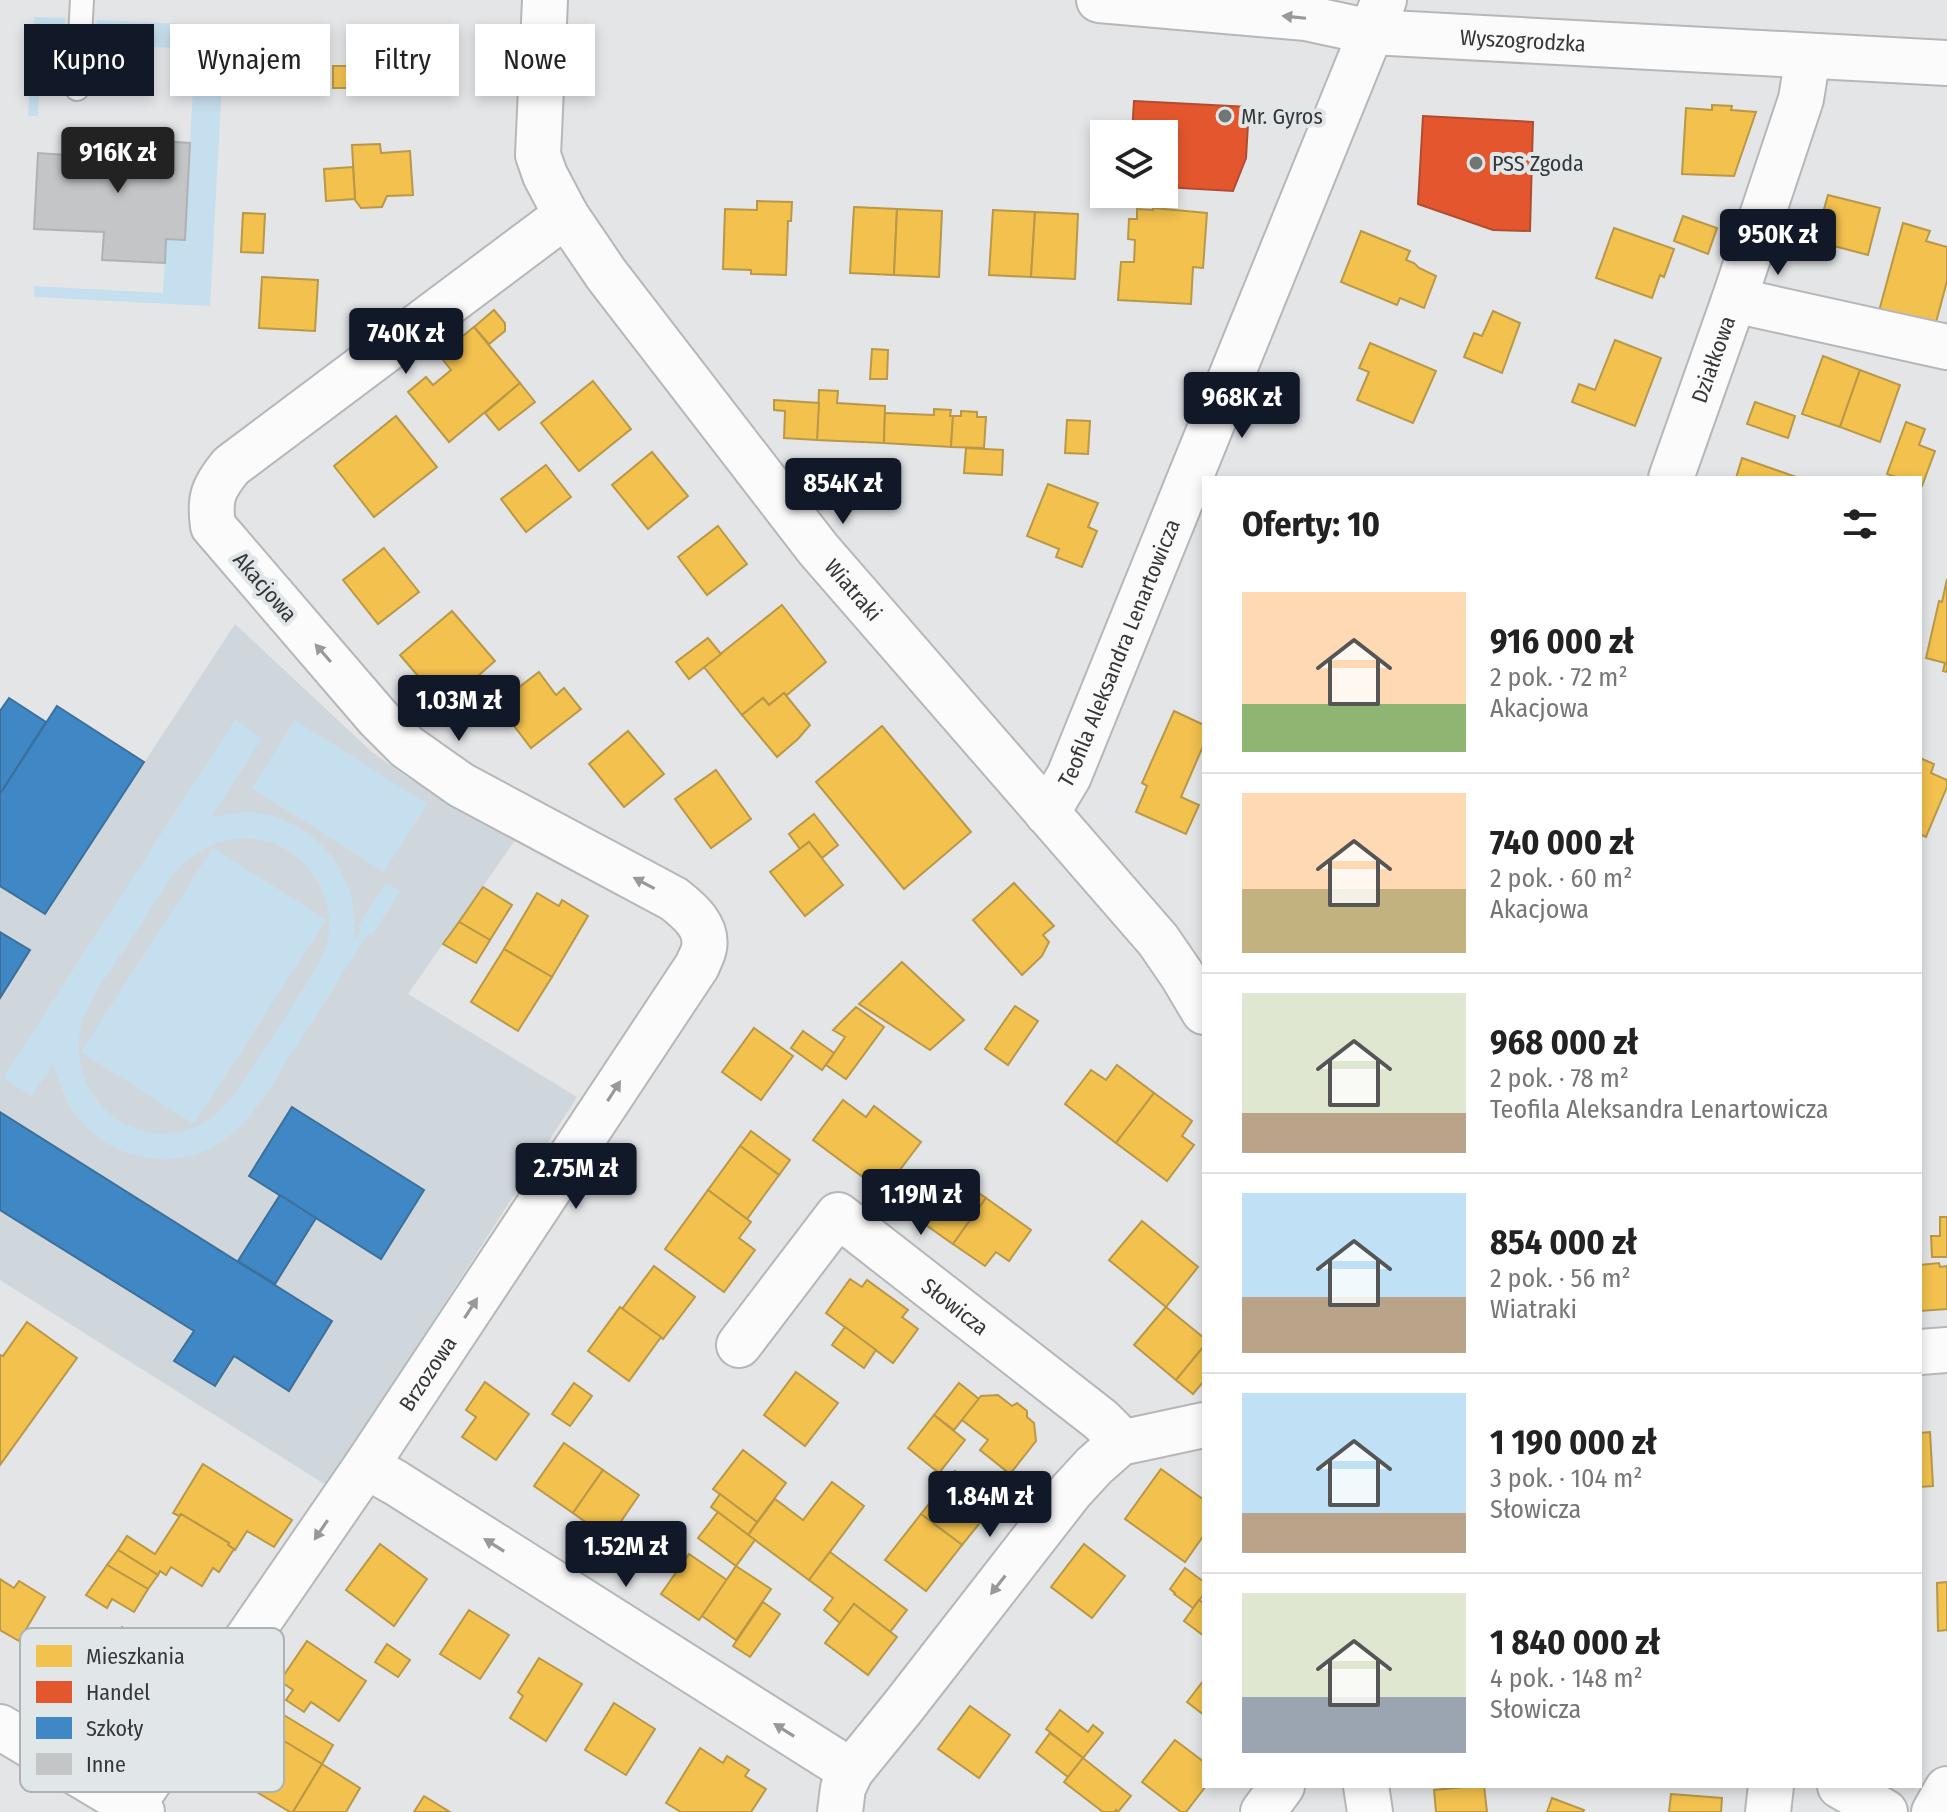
<!DOCTYPE html>
<html lang="pl">
<head>
<meta charset="utf-8">
<style>
	:root { --surface:#fff; --page:#f6f6f6; --text:#222; --muted:#767676; --line:#e0e0e0; --accent:#111827 }
	body { margin:0; font-family:"Fira Sans Condensed",sans-serif; background:var(--page); color:var(--text); height:100vh; display:flex; flex-direction:column; font-size:30px; white-space:nowrap }
	* { box-sizing:border-box; margin:0 }
	p { font-size:26px; color:var(--muted) }
	.icon { flex:none; width:44px; height:44px; fill:none; stroke:currentColor; stroke-width:2; stroke-linecap:round; stroke-linejoin:round }
	.map { position:relative; flex:1; overflow:hidden }
	.drawer { position:absolute; left:1202px; top:476px; width:720px; height:1312px; display:flex; flex-direction:column; background:var(--surface); border-radius:0px; box-shadow:0 4px 12px #0003 }
	.drawer>* { flex:none }
	.banner { position:absolute; left:24px; top:24px; width:760px; height:72px; display:flex; gap:16px }
	.fabs { position:absolute; left:1090px; top:120px; display:grid; gap:16px }
	.fabs a { display:grid; place-items:center; width:88px; height:88px; border-radius:0px; background:var(--surface); box-shadow:0 4px 12px #0003; font-size:40px }
	.price { position:absolute; translate:-50% -68px; padding:0 18px; border-radius:8px; background:var(--accent); color:#fff; font-size:26px; line-height:52px; filter:drop-shadow(0 2px 4px #0008) }
	.price::after { content:''; position:absolute; left:50%; top:48px; width:24px; height:18px; margin-left:-12px; background:inherit; clip-path:polygon(0 0,100% 0,50% 100%) }
	.price.current { background:#222; color:#fff }
	ul { padding:0; list-style:none }
	li { display:flex; align-items:center; gap:24px; height:200px; padding:0 40px }
	li+li { border-top:2px solid var(--line) }
	li span { display:grid; place-items:center; flex:none; width:224px; height:160px; border-radius:0px; color:#555 }
	li>.icon { margin-inline-start:auto }
	span .icon { width:96px; height:96px; fill:#fffc; stroke-width:1 }
	li b { font-size:34px }
	h2 { display:flex; justify-content:space-between; align-items:center; height:96px; padding:0 40px; font-size:34px }
	.tag { padding:0 28px; border-radius:0px; background:var(--surface); box-shadow:0 4px 12px #0003; font-size:28px; line-height:72px }
	.tag.current { background:var(--accent); color:#fff }
	.map>svg:first-child { display:block }
</style>
</head>
<body>
<div class="map">
<svg width="1947" height="1812" viewBox="0 0 1947 1812">
	<rect width="100%" height="100%" fill="#e3e5e7"/>
	<path fill="#d0d7dc" d="M235,624l137,128 36,26 108,61 -108,155 169,103 -217,338 -34,50 -326,-205v-394l45,28z"/>
	<g fill="#c6dfef" fill-rule="evenodd">
		<path d="M34,17l31,1 -1,24h-22l-4,74h-10z"/>
		<path d="M97,20l128,6 -15,280 -176,-9v-11l129,7 3,-54 19,1 10,-191 -100,-5z"/>
		<path d="M235,720l27,18 -51,79c10,-1 21,-4 31,-5 48,-1 94,34 108,80 5,16 4,33 4,49l7,-11 -3,-3 28,-44 14,8 -28,44 -4,-1c-23,36 -46,72 -69,108 -32,49 -62,114 -129,117 -16,1 -33,-2 -48,-8 -39,-17 -58,-47 -69,-87l-21,32 -29,-18zM241,838c13,1 25,2 37,7 36,17 59,58 49,98 -2,8 -6,15 -9,23 -19,29 -37,58 -56,87 -15,23 -29,50 -52,66 -24,17 -55,18 -81,7 -45,-20 -63,-76 -41,-119 11,-23 28,-44 42,-66 16,-23 29,-50 47,-71 18,-19 38,-30 64,-32z"/>
		<path d="M295,720l132,84 -43,68 -132,-84z"/>
		<path d="M213,848l113,72 -132,204 -113,-72z"/>
	</g>
	<g fill="#f2c14e" stroke="#b99847" stroke-width="2">
		<rect x="333" y="66" width="28" height="22"/>
		<path d="M1712,105l20,1 -1,4 25,2 -22,64 -52,-2 4,-66 26,2z"/>
		<path d="M380,144l1,9 29,-2 3,44 -26,1 -5,11 -21,1 -6,-8 -3,-55z"/>
		<path d="M353,167l2,32 -29,2 -2,-32z"/>
		<path d="M1828,195l52,13 -12,47 -53,-14z"/>
		<path d="M757,201l35,1 -1,19h-3l-2,54 -35,-1v-4l-28,-1 2,-60 32,1z"/>
		<path d="M854,207l43,2 -3,66 -44,-2z"/>
		<path d="M1153,208l54,5 -4,55 -10,-1 -2,37 -73,-4 3,-38h13l1,-22 -7,-1 1,-20h8v-10l16,1z"/>
		<path d="M897,209l45,2 -3,66 -45,-2z"/>
		<path d="M993,210l42,2 -4,65 -42,-2z"/>
		<path d="M1035,212l43,2 -3,65 -44,-2z"/>
		<path d="M243,213l22,1 -2,39 -22,-1z"/>
		<path d="M1683,216l34,12 -9,26 -34,-13z"/>
		<path d="M1903,223l27,8 -4,10 21,6v34l-12,45 -56,-15z"/>
		<path d="M1614,228l60,21 -10,28 -4,-2 -8,23 -56,-20z"/>
		<path d="M1361,231l49,20 -4,9 8,3 5,5 17,8 -12,32 -24,-10 -3,7 -56,-23z"/>
		<path d="M262,277l56,3 -3,51 -56,-3z"/>
		<path d="M494,310l11,13v8l-16,13 -15,-17z"/>
		<path d="M1493,311l27,12 -18,50 -38,-16 10,-24 8,3z"/>
		<path d="M474,327l46,56 -71,59 -41,-50 18,-15 7,8 18,-15 -12,-15z"/>
		<path d="M1615,340l46,18 -26,68 -63,-24 7,-18 16,6z"/>
		<path d="M1370,343l66,28 -23,52 -56,-23 12,-28 -10,-4z"/>
		<path d="M872,349l16,1 -1,29h-17z"/>
		<path d="M1823,356l37,14 -20,57 -38,-13z"/>
		<path d="M1860,370l40,15 -20,57 -40,-15z"/>
		<path d="M593,381l38,48 -52,42 -38,-48z"/>
		<path d="M520,383l15,19 -36,28 -14,-17z"/>
		<path d="M819,390l19,1 -1,12 48,3 -1,37 -67,-3z"/>
		<path d="M774,400l45,3 -2,37 -33,-2 1,-27 -11,-1z"/>
		<path d="M1755,402l40,14 -7,22 -41,-14z"/>
		<path d="M934,409l17,1 -1,6h3l-2,31 -67,-4 1,-30 49,2z"/>
		<path d="M961,411l16,1v5h9l-2,31 -33,-1 2,-31h8z"/>
		<path d="M396,416l41,51 -63,50 -40,-51z"/>
		<path d="M1067,420l23,1 -2,33 -23,-1z"/>
		<path d="M1906,422l19,7 -6,16 16,6 -13,35h-2v-8h-21l-12,-4z"/>
		<path d="M966,448l37,2 -1,25 -38,-2z"/>
		<path d="M652,452l36,44 -40,33 -36,-44z"/>
		<path d="M1742,458l57,20h-63z"/>
		<path d="M546,465l25,32 -45,35 -25,-33z"/>
		<path d="M1048,484l50,19 -10,24 9,4 -15,36 -26,-10 3,-8 -32,-13z"/>
		<path d="M718,526l29,38 -40,31 -29,-38z"/>
		<path d="M384,548l35,44 -41,32 -35,-44z"/>
		<path d="M1947,579v93l-4,-1 2,-8 -19,-5 13,-57 3,1z"/>
		<path d="M782,605l44,57 -39,33 -3,-2 -15,12 -6,-7 -21,17 -38,-48z"/>
		<path d="M452,611l43,50 -51,45 -44,-51z"/>
		<path d="M708,638l13,16 -32,25 -13,-17z"/>
		<path d="M539,672l17,23 8,-7 17,21 -50,39 -34,-44z"/>
		<path d="M784,693l26,32 -12,14 -21,18 -35,-42 21,-17 6,7z"/>
		<path d="M1174,711l30,14v19l-23,53 18,8 -13,29 -50,-22 11,-26 -5,-3z"/>
		<path d="M882,726l89,106 -67,57 -88,-107z"/>
		<path d="M628,731l36,43 -40,33 -35,-43z"/>
		<path d="M1920,758l14,6 -3,9 16,7v7l-21,50 -4,-2 -2,5z"/>
		<path d="M716,770l35,49 -40,29 -36,-49z"/>
		<path d="M814,814l24,31 -16,13 -13,-16 -9,7 -11,-15z"/>
		<path d="M809,842l34,43 -38,31 -35,-44z"/>
		<path d="M1014,883l40,43 -11,9 6,7 -7,14 -20,19 -49,-55z"/>
		<path d="M483,887l29,18 -22,35 -31,-18z"/>
		<path d="M537,893l22,13 3,-6 26,16 -36,61 -48,-28z"/>
		<path d="M459,922l31,18 -14,23 -33,-19z"/>
		<path d="M504,949l48,28 -34,54 -47,-29z"/>
		<path d="M902,962l62,58 -34,30 -71,-46z"/>
		<path d="M1015,1006l23,15 -30,44 -23,-16z"/>
		<path d="M856,1007l28,20 -38,52 -20,-14 19,-28 -12,-7z"/>
		<path d="M754,1028l39,28 -32,44 -39,-28z"/>
		<path d="M803,1031l31,22 -12,17 -31,-22z"/>
		<path d="M1117,1065l37,28 -38,50 -51,-39 26,-34 15,10z"/>
		<path d="M1154,1093l38,28 -10,15 12,9 -27,36 -51,-38z"/>
		<path d="M843,1100l23,17 8,-11 47,36 -38,50 -70,-52z"/>
		<path d="M751,1131l39,29 -11,15 -39,-29z"/>
		<path d="M740,1146l39,29 -32,44 -39,-29z"/>
		<path d="M956,1177l30,21 -33,46 -30,-21z"/>
		<path d="M708,1190l43,32 -12,16 16,12 -31,42 -59,-43z"/>
		<path d="M986,1198l45,32 -22,31 -13,-9 -11,14 -32,-22z"/>
		<path d="M1940,1217h7v40h-15l-1,-21h9z"/>
		<path d="M1142,1221l56,46 -32,40 -57,-47z"/>
		<path d="M1939,1263l1,4 7,-1v43l-27,2v-46z"/>
		<path d="M654,1266l41,31 -32,42 -41,-30z"/>
		<path d="M850,1279l12,8 5,-7 41,30 -6,7 16,12 -25,34 -67,-50z"/>
		<path d="M620,1307l41,30 -32,44 -41,-30z"/>
		<path d="M1166,1307l38,31v8l-28,34 -42,-35z"/>
		<path d="M27,1322l50,36 -77,107v-110l3,1z"/>
		<path d="M845,1327l31,23 -12,18 -32,-23z"/>
		<path d="M1204,1346v35l-11,13 -17,-14z"/>
		<path d="M796,1372l42,31 -33,43 -41,-31z"/>
		<path d="M485,1382l44,32 -33,46 -34,-23 14,-20 -10,-7z"/>
		<path d="M574,1383l18,13 -22,30 -18,-12z"/>
		<path d="M959,1383l20,16 -25,31 -20,-15z"/>
		<path d="M998,1395l14,11 5,-3 10,8v6l7,6 2,18 -26,33 -30,-24 8,-10 -26,-20 19,-24z"/>
		<path d="M934,1415l31,25 -26,33 -31,-25z"/>
		<path d="M1930,1432l3,54 -13,1v-54z"/>
		<path d="M564,1443l39,27 -30,43 -39,-27z"/>
		<path d="M743,1450l43,33 -29,39 -44,-33z"/>
		<path d="M203,1464l89,56 -18,27 -27,-16 -12,19 -7,-5 1,-2 -48,-29 -2,2 -6,-3z"/>
		<path d="M1161,1469l43,31v35l-19,27 -60,-43z"/>
		<path d="M603,1470l36,25 -30,44 -36,-26z"/>
		<path d="M955,1471l41,32 -34,42 -41,-31z"/>
		<path d="M832,1482l32,24 -55,74 -61,-45 27,-36 28,21z"/>
		<path d="M720,1494l37,28 -9,13 -37,-28z"/>
		<path d="M718,1512l37,28 -19,26 -38,-28z"/>
		<path d="M181,1514l48,29 -1,2 6,4 -15,23 -6,-4 -11,18 -31,-19 -5,8 -6,-4 -2,4 -40,-25 9,-14 28,18z"/>
		<path d="M921,1514l41,31 -36,46 -41,-31z"/>
		<path d="M380,1544l47,35 -33,47 -48,-36z"/>
		<path d="M1084,1544l41,32 -33,42 -41,-31z"/>
		<path d="M118,1550l40,25 -10,14 -41,-24z"/>
		<path d="M830,1552l77,58 -17,22 -36,-28 -14,19 -16,-13 9,-12 -24,-18z"/>
		<path d="M689,1554l38,26 -28,40 -38,-26z"/>
		<path d="M107,1565l41,24 -14,23 -22,-13 -5,9 -21,-13z"/>
		<path d="M736,1566l35,23 -35,51 -34,-24z"/>
		<path d="M1185,1568l19,14v12l-11,14 -19,-14 1,-1 -5,-4z"/>
		<path d="M0,1579l14,9 5,-7 26,16 -26,44 -19,-11z"/>
		<path d="M1947,1582v48l-9,1 -1,-48z"/>
		<path d="M1199,1600l5,4v32l-20,-15z"/>
		<path d="M763,1602l17,12 -30,43 -17,-11z"/>
		<path d="M854,1604l43,33 -29,38 -43,-32z"/>
		<path d="M469,1610l40,25 -29,44 -40,-25z"/>
		<path d="M122,1627l33,19 -36,61 -47,-27 25,-43 14,9z"/>
		<path d="M307,1641l59,40 -27,40 -28,-19 -7,10 -18,-12 7,-10 -13,-9z"/>
		<path d="M387,1644l23,16 -12,17 -23,-15z"/>
		<path d="M539,1658l43,26 -36,57 -36,-23 13,-22 -5,-4z"/>
		<path d="M1204,1680v35l-17,-13z"/>
		<path d="M614,1703l41,26 -29,46 -41,-25z"/>
		<path d="M970,1706l40,29 -31,43 -41,-29z"/>
		<path d="M1060,1710l28,22 5,-7 10,8 -20,25 -37,-29z"/>
		<path d="M279,1712l54,33 -11,19 -55,-33z"/>
		<path d="M1050,1733l33,25 -15,19 -32,-25z"/>
		<path d="M274,1735l48,29 -29,48h-3l-45,-27z"/>
		<path d="M1175,1740l29,22v24h2l-20,26h-5l-39,-30z"/>
		<path d="M700,1748l23,15 4,-7 22,14 -4,6 21,13 -15,23h-70l-15,-9z"/>
		<path d="M1083,1758l48,38 -13,16 -2,-2 -1,2h-12l-39,-30z"/>
		<path d="M322,1764l38,24 -14,24h-53z"/>
		<path d="M1474,1786h10l3,26h-51l-2,-22z"/>
		<path d="M1671,1794l51,4 -1,14h-52z"/>
		<path d="M424,1796l26,16h-36z"/>
		<path d="M1552,1798l32,12 -1,2h-36z"/>
	</g>
	<g fill="#e4572e" stroke="#b04d31" stroke-width="2">
		<path d="M1134,101l115,6 -3,51 -13,33 -69,-4v-53h-32z"/>
		<path d="M1423,116l110,6 -3,109 -37,-1 -75,-26z"/>
	</g>
	<g fill="#3f88c5" stroke="#3c709b" stroke-width="2">
		<path d="M9,698l37,24 -46,72v-83z"/>
		<path d="M57,706l87,56 -99,152 -45,-28v-92z"/>
		<path d="M0,932l30,18 -30,48z"/>
		<path d="M292,1107l132,83 -43,69 -132,-83z"/>
		<path d="M0,1112l332,209 -43,70 -55,-35 -19,30 -41,-25 20,-30 -194,-121z"/>
		<path d="M280,1195l36,23 -41,66 -37,-23z"/>
	</g>
	<path fill="#c4c5c7" stroke="#b0b1b3" stroke-width="2" d="M99,130l32,2 -1,7 60,4 -5,97 -19,-1 -1,24 -63,-3 2,-28 -70,-3 4,-76 59,4z"/>
	<g fill="none" stroke-linecap="round" stroke-linejoin="round">
		<g stroke="#b6b7b9" stroke-width="26">
			<path id="service" d="M77,89l5,-89"/>
		</g>
		<g stroke="#b6b7b9" stroke-width="48">
			<g id="minor">
				<path id="s1" d="M545,0l-7,155 7,20 21,40 40,59 212,275 340,391 24,35 22,37"/>
				<path d="M1099,0l207,18 65,14"/>
				<path d="M1734,300l213,47"/>
				<path id="s2" d="M1671,478l63,-178 67,-201 7,-43"/>
				<path id="s3" d="M1047,813l22,-37 315,-776"/>
				<path id="s4" d="M739,1345l99,-130 263,205 11,11 8,12"/>
				<path d="M1920,1352l27,-2"/>
				<path d="M366,1466l30,17 455,288"/>
				<path d="M1366,1786l4,26"/>
				<path d="M1840,1786l45,26"/>
				<path id="s5" d="M132,1806l234,-340 331,-500c2,-5 6,-12 7,-18 4,-22 -15,-37 -30,-49l-213,-114 -54,-38 -29,-29 -165,-192c-4,-28 0,-38 18,-60l335,-251"/>
				<path d="M840,1812l3,-24 8,-17 52,-64 168,-216 23,-25 26,-23 84,-18"/>
				<path d="M1263,1812l19,-26"/>
				<path d="M1768,1812l3,-26"/>
				<path d="M1934,1812l13,-23"/>
			</g>
		</g>
		<g stroke="#b6b7b9" stroke-width="48">
			<g id="tertiary">
				<path id="s6" d="M1371,32l576,31"/>
				<path d="M0,1727l142,85"/>
			</g>
		</g>
		<use href="#service" stroke="#fbfbfb" stroke-width="22"/>
		<use href="#minor" stroke="#fbfbfb" stroke-width="44"/>
		<use href="#tertiary" stroke="#fbfbfb" stroke-width="44"/>
	</g>
	<defs><path id="oneway-solid" d="M-6-.8H1V-3.2L6.5 0L1 3.2V.8H-6Z" transform="scale(2)"/></defs>
	<g fill="#98999a">
		<use href="#oneway-solid" transform="translate(1294 17) rotate(-174)"/>
		<use href="#oneway-solid" transform="translate(323 653) rotate(-131)"/>
		<use href="#oneway-solid" transform="translate(644 883) rotate(-152)"/>
		<use href="#oneway-solid" transform="translate(614 1091) rotate(-57)"/>
		<use href="#oneway-solid" transform="translate(471 1308) rotate(-57)"/>
		<use href="#oneway-solid" transform="translate(321 1530) rotate(124)"/>
		<use href="#oneway-solid" transform="translate(494 1545) rotate(-148)"/>
		<use href="#oneway-solid" transform="translate(998 1585) rotate(128)"/>
		<use href="#oneway-solid" transform="translate(784 1730) rotate(-148)"/>
	</g>
	<g fill="#727475" stroke="#e1e6e9" stroke-width="3">
		<circle cx="1225" cy="116" r="8"/>
		<circle cx="1476" cy="163" r="8"/>
	</g>
	<g text-anchor="middle" dominant-baseline="central" stroke-width="8" stroke-linejoin="round" paint-order="stroke">
		<g font-size="22" fill="#353738" stroke="#e1e6e9">
			<text stroke="none"><textPath href="#s6" startOffset="152">Wyszogrodzka</textPath></text>
			<text stroke="none"><textPath href="#s2" startOffset="126">Działkowa</textPath></text>
			<text transform="translate(265 587) rotate(49)">Akacjowa</text>
			<text stroke="none"><textPath href="#s1" startOffset="694">Wiatraki</textPath></text>
			<text stroke="none"><textPath href="#s3" startOffset="176">Teofila Aleksandra Lenartowicza</textPath></text>
			<text stroke="none"><textPath href="#s4" startOffset="312">Słowicza</textPath></text>
			<text stroke="none"><textPath href="#s5" startOffset="524">Brzozowa</textPath></text>
		</g>
		<g font-size="22" fill="#353738" stroke="#e1e6e9" text-anchor="start">
			<text x="1241" y="116">Mr. Gyros</text>
			<text x="1492" y="163">PSS Zgoda</text>
		</g>
	</g>
	<rect x="20" y="1628" width="264" height="164" rx="12" fill="#e1e6e9" stroke="#adb2b4" stroke-width="2"/>
	<rect x="36" y="1645" width="36" height="22" fill="#f2c14e"/>
	<rect x="36" y="1681" width="36" height="22" fill="#e4572e"/>
	<rect x="36" y="1717" width="36" height="22" fill="#3f88c5"/>
	<rect x="36" y="1753" width="36" height="22" fill="#c4c5c7"/>
	<g font-size="22" fill="#353738">
		<text x="86" y="1664">Mieszkania</text>
		<text x="86" y="1700">Handel</text>
		<text x="86" y="1736">Szkoły</text>
		<text x="86" y="1772">Inne</text>
	</g>
</svg>
<div class="fabs">
<a><svg class="icon" aria-label="layers" viewBox="0 0 24 24"><path d="M12 4l9 5-9 5-9-5zM3 14l9 5 9-5"/></svg></a>
</div>
<b class="price current" style="left:118px;top:195px">916K zł</b>
<b class="price" style="left:1778px;top:277px">950K zł</b>
<b class="price" style="left:406px;top:376px">740K zł</b>
<b class="price" style="left:1242px;top:440px">968K zł</b>
<b class="price" style="left:843px;top:526px">854K zł</b>
<b class="price" style="left:459px;top:743px">1.03M zł</b>
<b class="price" style="left:576px;top:1211px">2.75M zł</b>
<b class="price" style="left:921px;top:1237px">1.19M zł</b>
<b class="price" style="left:990px;top:1539px">1.84M zł</b>
<b class="price" style="left:626px;top:1589px">1.52M zł</b>
<div class="banner">
<a class="tag current">Kupno</a>
<a class="tag">Wynajem</a>
<a class="tag">Filtry</a>
<a class="tag">Nowe</a>
</div>
<section class="drawer">
<h2>Oferty: 10<svg class="icon" aria-label="filters" viewBox="0 0 24 24"><path d="M4 7h16M4 17h16"/><circle cx="9" cy="7" r="2"/><circle cx="15" cy="17" r="2"/></svg></h2>
<ul>
<li><span style="background:linear-gradient(#ffd9b3 70%,#8fb573 0)"><svg class="icon" aria-label="home" viewBox="0 0 24 24"><path d="M3 11l9-7 9 7M6 9v11h12V9"/></svg></span><div><b>916 000 zł</b><p>2 pok. · 72 m²</p><p>Akacjowa</p></div></li>
<li><span style="background:linear-gradient(#ffd9b3 60%,#c2b280 0)"><svg class="icon" aria-label="home" viewBox="0 0 24 24"><path d="M3 11l9-7 9 7M6 9v11h12V9"/></svg></span><div><b>740 000 zł</b><p>2 pok. · 60 m²</p><p>Akacjowa</p></div></li>
<li><span style="background:linear-gradient(#dfe7d0 75%,#b9a48a 0)"><svg class="icon" aria-label="home" viewBox="0 0 24 24"><path d="M3 11l9-7 9 7M6 9v11h12V9"/></svg></span><div><b>968 000 zł</b><p>2 pok. · 78 m²</p><p>Teofila Aleksandra Lenartowicza</p></div></li>
<li><span style="background:linear-gradient(#bfe0f5 65%,#b9a48a 0)"><svg class="icon" aria-label="home" viewBox="0 0 24 24"><path d="M3 11l9-7 9 7M6 9v11h12V9"/></svg></span><div><b>854 000 zł</b><p>2 pok. · 56 m²</p><p>Wiatraki</p></div></li>
<li><span style="background:linear-gradient(#bfe0f5 75%,#b9a48a 0)"><svg class="icon" aria-label="home" viewBox="0 0 24 24"><path d="M3 11l9-7 9 7M6 9v11h12V9"/></svg></span><div><b>1 190 000 zł</b><p>3 pok. · 104 m²</p><p>Słowicza</p></div></li>
<li><span style="background:linear-gradient(#dfe7d0 65%,#9aa5b1 0)"><svg class="icon" aria-label="home" viewBox="0 0 24 24"><path d="M3 11l9-7 9 7M6 9v11h12V9"/></svg></span><div><b>1 840 000 zł</b><p>4 pok. · 148 m²</p><p>Słowicza</p></div></li>
</ul>
</section>
</div>
</body>
</html>
